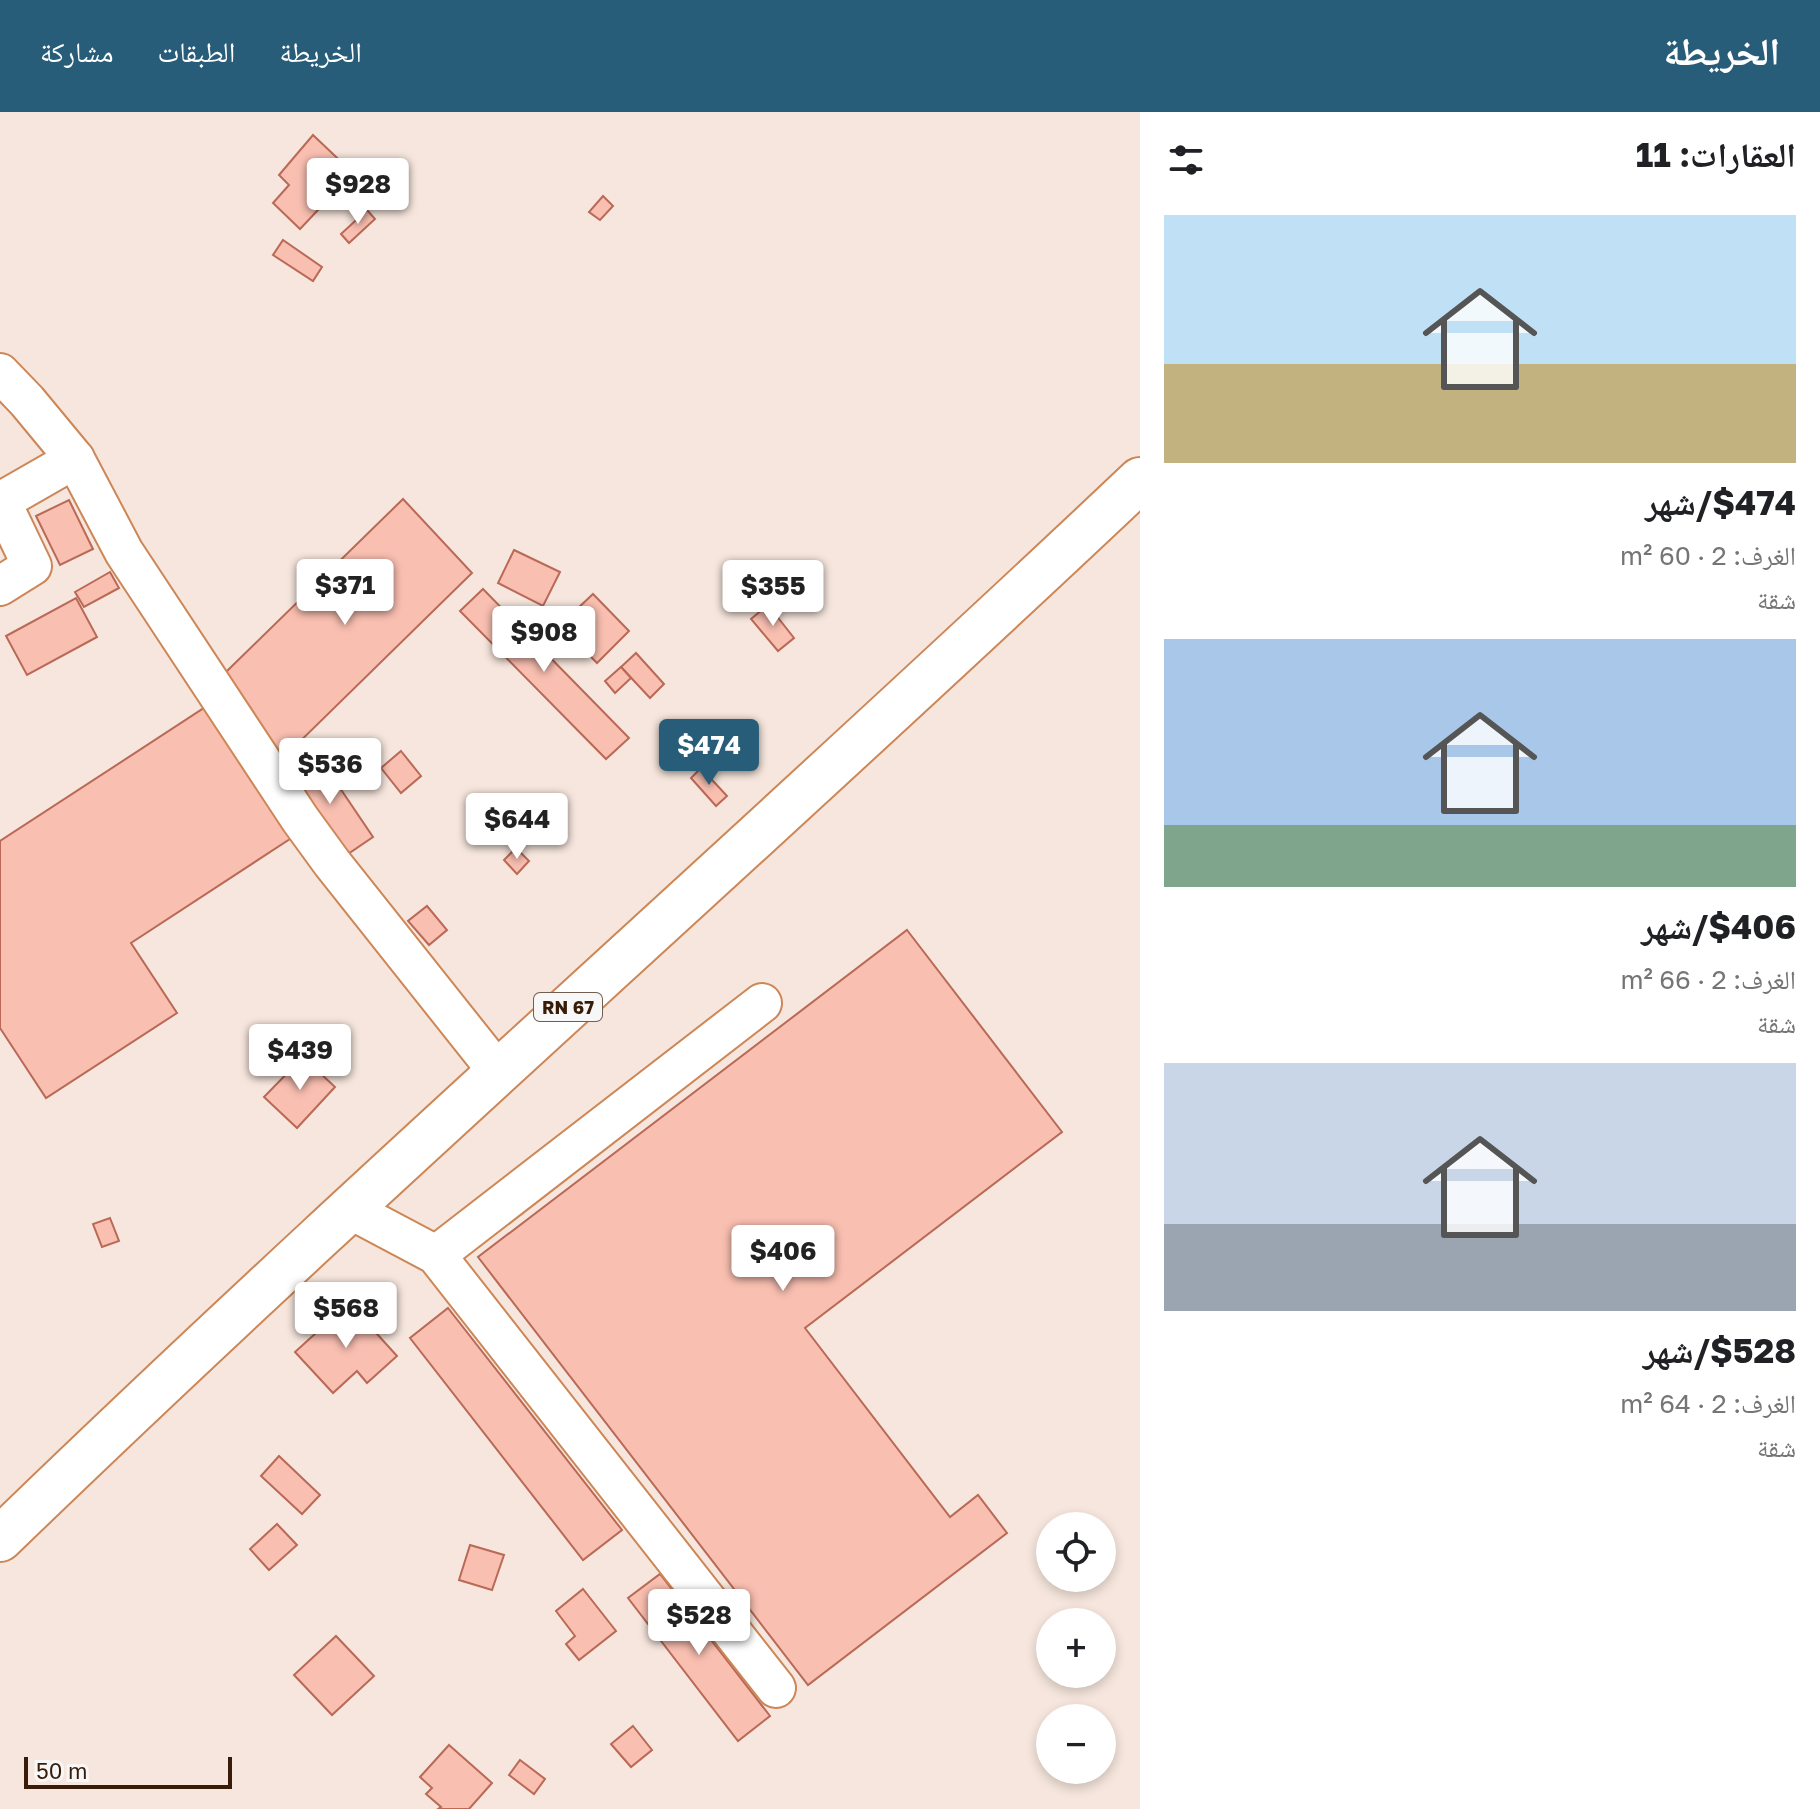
<!DOCTYPE html>
<html lang="ar">
<head>
<meta charset="utf-8">
<style>
	:root { --surface:#fff; --page:#f2f2f2; --text:#202124; --muted:#757577; --accent:#275d78 }
	body { margin:0; font-family:"Golos Text","Noto Naskh Arabic",sans-serif; background:var(--page); color:var(--text); direction:rtl; height:100vh; display:flex; flex-direction:column; font-size:30px; white-space:nowrap }
	* { box-sizing:border-box; margin:0 }
	p { font-size:26px; color:var(--muted) }
	.icon { flex:none; width:44px; height:44px; fill:none; stroke:currentColor; stroke-width:2; stroke-linecap:round; stroke-linejoin:round }
	.map { position:relative; flex:1; overflow:hidden; direction:ltr }
	.side { display:flex; flex-direction:column; background:var(--surface); width:680px }
	.side>* { flex:none }
	.buttons { position:absolute; left:1036px; top:1400px; display:grid; gap:16px }
	.buttons a { display:grid; place-items:center; width:80px; height:80px; border-radius:50%; background:var(--surface); box-shadow:0 4px 12px #0003; font-size:40px }
	.scale { position:absolute; left:24px; bottom:20px; width:208px; box-sizing:border-box; padding-left:8px; border:4px solid #381c08; border-top:0; font-size:22px; line-height:28px; white-space:nowrap; color:#381c08; -webkit-text-stroke:6px #f7f7f7; paint-order:stroke }
	.price { position:absolute; translate:-50% -68px; padding:0 18px; border-radius:8px; background:#fff; color:#222; font-size:26px; line-height:52px; filter:drop-shadow(0 2px 4px #0008) }
	.price::after { content:''; position:absolute; left:50%; top:48px; width:24px; height:18px; margin-left:-12px; background:inherit; clip-path:polygon(0 0,100% 0,50% 100%) }
	.price.current { background:var(--accent); color:#fff }
	ul { padding:0; list-style:none }
	li { display:grid; align-content:center; gap:16px; height:424px; padding:0 24px }
	li span { display:grid; place-items:center; height:248px; border-radius:0px; color:#555 }
	li>.icon { margin-inline-start:auto }
	span .icon { width:144px; height:144px; fill:#fffc; stroke-width:1 }
	li b { font-size:34px }
	h2 { display:flex; justify-content:space-between; align-items:center; height:96px; padding:0 24px; font-size:34px }
	header { display:flex; align-items:center; gap:48px; box-sizing:border-box; height:112px; padding:0 40px; background:var(--accent); color:#fff }
	header strong { font-size:38px }
	nav { display:flex; gap:44px; margin-inline-start:auto; font-size:28px }
	main { display:flex; flex:1; min-height:0 }
	.map>svg:first-child { display:block }
</style>
</head>
<body>
<header>
<strong>الخريطة</strong>
<nav><a>الخريطة</a><a>الطبقات</a><a>مشاركة</a></nav>
</header>
<main>
<section class="side">
<h2>العقارات: 11<svg class="icon" aria-label="filters" viewBox="0 0 24 24"><path d="M4 7h16M4 17h16"/><circle cx="9" cy="7" r="2"/><circle cx="15" cy="17" r="2"/></svg></h2>
<ul>
<li><span style="background:linear-gradient(#bfe0f5 60%,#c2b280 0)"><svg class="icon" aria-label="home" viewBox="0 0 24 24"><path d="M3 11l9-7 9 7M6 9v11h12V9"/></svg></span><div><b>$474/شهر</b><p>الغرف: 2 · 60 m²</p><p>شقة</p></div></li>
<li><span style="background:linear-gradient(#a9c7e8 75%,#7fa58c 0)"><svg class="icon" aria-label="home" viewBox="0 0 24 24"><path d="M3 11l9-7 9 7M6 9v11h12V9"/></svg></span><div><b>$406/شهر</b><p>الغرف: 2 · 66 m²</p><p>شقة</p></div></li>
<li><span style="background:linear-gradient(#c9d6e8 65%,#9aa5b1 0)"><svg class="icon" aria-label="home" viewBox="0 0 24 24"><path d="M3 11l9-7 9 7M6 9v11h12V9"/></svg></span><div><b>$528/شهر</b><p>الغرف: 2 · 64 m²</p><p>شقة</p></div></li>
</ul>
</section>
<div class="map">
<svg width="1140" height="1697" viewBox="0 0 1140 1697">
	<rect width="100%" height="100%" fill="#f6e6dd"/>
	<g fill="#f9bfb1" stroke="#b96956" stroke-width="2">
		<path d="M313,23l40,38 -53,56 -27,-26 16,-18 -10,-10z"/>
		<path d="M603,84l10,10 -13,14 -11,-8z"/>
		<path d="M367,98l8,9 -26,24 -8,-9z"/>
		<path d="M283,128l39,27 -9,14 -40,-26z"/>
		<path d="M403,387l69,74 -193,189 -54,-89z"/>
		<path d="M69,388l24,49 -33,16 -24,-49z"/>
		<path d="M514,438l46,22 -17,34 -45,-23z"/>
		<path d="M110,460l9,16 -35,19 -9,-15z"/>
		<path d="M483,477l146,149 -23,21 -146,-148z"/>
		<path d="M593,482l36,37 -32,32 -37,-38z"/>
		<path d="M76,486l21,39 -70,38 -21,-39z"/>
		<path d="M768,493l26,33 -16,13 -27,-32z"/>
		<path d="M636,541l28,31 -14,14 -29,-31z"/>
		<path d="M621,555l10,11 -16,15 -10,-12z"/>
		<path d="M207,594l86,131 -162,106 46,70 -131,85 -46,-70v-187z"/>
		<path d="M719,634l9,10 -18,15 -8,-10z"/>
		<path d="M401,639l20,25 -20,17 -20,-25z"/>
		<path d="M317,642l56,83 -31,21 -56,-83z"/>
		<path d="M701,656l26,28 -11,10 -25,-28z"/>
		<path d="M516,736l13,13 -12,13 -13,-14z"/>
		<path d="M427,794l20,24 -18,15 -21,-24z"/>
		<path d="M907,818l155,202 -257,196 145,189 28,-22 29,38 -199,152 -330,-428z"/>
		<path d="M303,945l32,30 -38,41 -33,-31z"/>
		<path d="M110,1106l9,23 -17,6 -9,-23z"/>
		<path d="M349,1191l48,53 -30,27 -10,-12 -24,22 -38,-41z"/>
		<path d="M448,1196l174,222 -39,30 -173,-222z"/>
		<path d="M279,1344l41,39 -18,19 -41,-38z"/>
		<path d="M277,1412l20,21 -28,25 -19,-21z"/>
		<path d="M470,1433l34,10 -12,35 -33,-10z"/>
		<path d="M660,1462l110,142 -32,25 -110,-143z"/>
		<path d="M583,1477l33,42 -37,29 -13,-16 9,-8 -19,-25z"/>
		<path d="M336,1524l38,40 -42,39 -38,-40z"/>
		<path d="M633,1614l19,24 -21,17 -20,-23z"/>
		<path d="M449,1633l43,38 -23,26h-31l3,-2 -15,-13 6,-6 -12,-11z"/>
		<path d="M520,1648l25,19 -11,15 -25,-19z"/>
	</g>
	<g fill="none" stroke-linecap="round" stroke-linejoin="round">
		<g stroke="#cd8757" stroke-width="42">
			<g id="minor">
				<path d="M0,261l27,28 48,58 49,93 176,267 32,44 166,209"/>
				<path d="M0,390l75,-43"/>
				<path d="M0,474l32,-20 -31,-65"/>
				<path d="M351,1098l85,45 340,433"/>
				<path d="M436,1143l326,-252"/>
			</g>
		</g>
		<g stroke="#cd8757" stroke-width="48">
			<path id="major" d="M0,1427c373,-361 763,-702 1140,-1059"/>
		</g>
		<use href="#minor" stroke="#fff" stroke-width="38"/>
		<use href="#major" stroke="#fff" stroke-width="44"/>
	</g>
	<g text-anchor="middle" dominant-baseline="central" stroke-width="8" stroke-linejoin="round" paint-order="stroke">
		<rect fill="#f7f7f7" stroke="#715e50" stroke-width="2" x="534" y="881" width="68" height="28" rx="6"/>
		<g font-size="18" font-weight="bold" fill="#381c08">
			<text x="568" y="895">RN 67</text>
		</g>
	</g>
</svg>
<div class="buttons">
<a><svg class="icon" aria-label="locate" viewBox="0 0 24 24"><circle cx="12" cy="12" r="6"/><path d="M12 2v4M12 18v4M2 12h4M18 12h4"/></svg></a>
<a>+</a>
<a>−</a>
</div>
<div class="scale">50 m</div>
<b class="price" style="left:358px;top:114px">$928</b>
<b class="price" style="left:345px;top:515px">$371</b>
<b class="price" style="left:773px;top:516px">$355</b>
<b class="price" style="left:544px;top:562px">$908</b>
<b class="price current" style="left:709px;top:675px">$474</b>
<b class="price" style="left:330px;top:694px">$536</b>
<b class="price" style="left:517px;top:749px">$644</b>
<b class="price" style="left:300px;top:980px">$439</b>
<b class="price" style="left:783px;top:1181px">$406</b>
<b class="price" style="left:346px;top:1238px">$568</b>
<b class="price" style="left:699px;top:1545px">$528</b>
</div>
</main>
</body>
</html>
